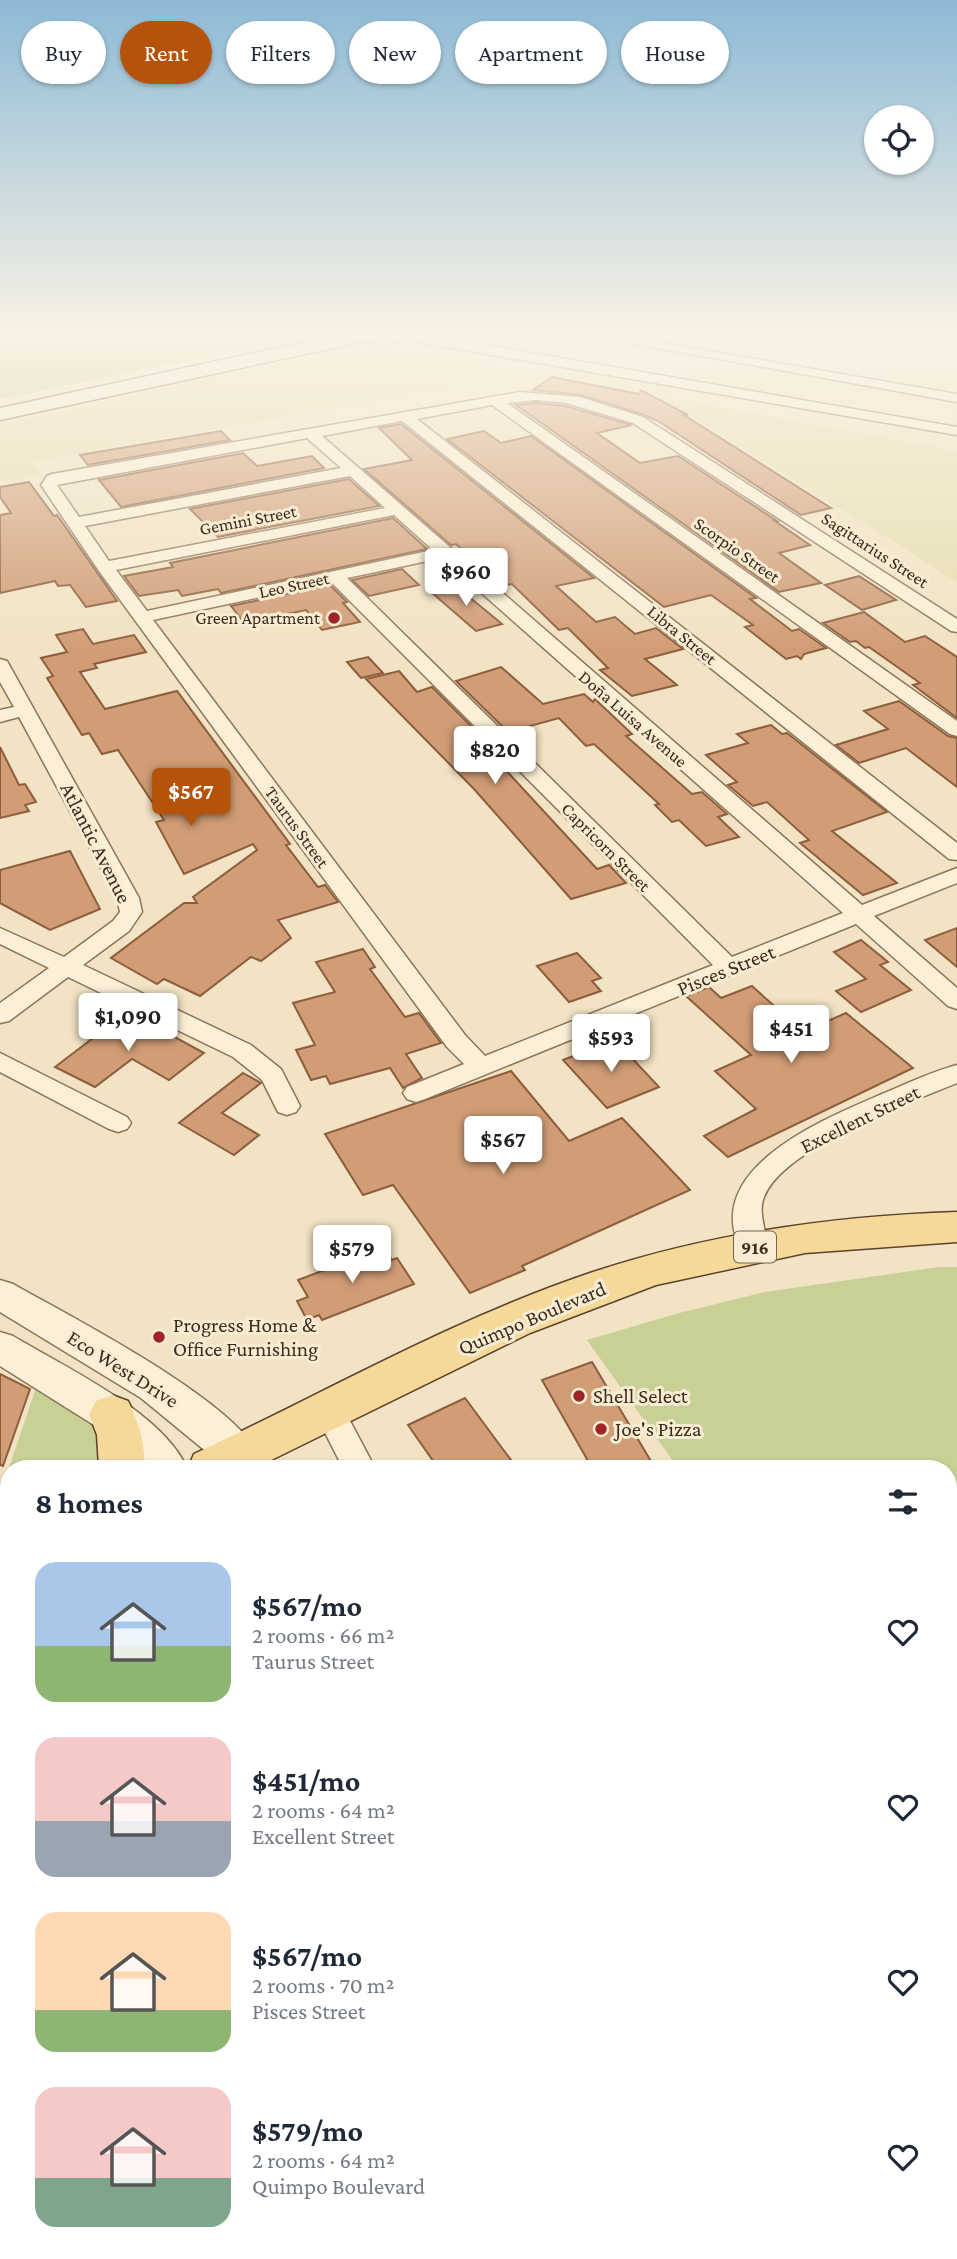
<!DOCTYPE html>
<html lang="en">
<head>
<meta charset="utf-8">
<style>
	:root { --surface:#fff; --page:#f2f2f3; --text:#1f2937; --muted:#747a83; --accent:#b45309 }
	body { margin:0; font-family:"Crimson Pro",serif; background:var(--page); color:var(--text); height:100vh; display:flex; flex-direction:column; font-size:26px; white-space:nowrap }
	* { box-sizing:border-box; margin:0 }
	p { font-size:23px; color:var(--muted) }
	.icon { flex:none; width:38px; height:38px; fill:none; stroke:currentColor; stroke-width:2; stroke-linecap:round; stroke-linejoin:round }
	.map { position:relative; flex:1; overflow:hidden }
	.drawer { position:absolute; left:0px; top:1460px; width:957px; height:800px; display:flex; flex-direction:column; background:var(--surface); border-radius:28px 28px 0 0; box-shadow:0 2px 5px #0004 }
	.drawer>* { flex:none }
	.hud { position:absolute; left:21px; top:21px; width:915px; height:63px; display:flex; gap:14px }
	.fabs { position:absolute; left:864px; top:105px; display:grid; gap:14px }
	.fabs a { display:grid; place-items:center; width:70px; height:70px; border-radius:50%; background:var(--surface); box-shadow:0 2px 5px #0004; font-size:35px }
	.price { position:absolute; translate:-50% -60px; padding:0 16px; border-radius:7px; background:#fff; color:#222; font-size:23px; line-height:46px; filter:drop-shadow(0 2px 4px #0008) }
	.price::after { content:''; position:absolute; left:50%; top:42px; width:21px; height:16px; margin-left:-10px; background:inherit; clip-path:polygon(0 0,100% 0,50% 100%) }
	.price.current { background:var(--accent); color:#fff }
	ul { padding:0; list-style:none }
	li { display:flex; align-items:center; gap:21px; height:175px; padding:0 35px }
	li span { display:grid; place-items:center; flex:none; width:196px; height:140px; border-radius:21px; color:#555 }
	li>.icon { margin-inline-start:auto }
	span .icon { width:84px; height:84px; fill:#fffc; stroke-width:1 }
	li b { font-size:30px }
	h2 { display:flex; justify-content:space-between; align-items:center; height:84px; padding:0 35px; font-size:30px }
	.chip { padding:0 24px; border-radius:32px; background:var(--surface); box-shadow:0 2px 5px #0004; font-size:24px; line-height:63px }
	.chip.current { background:var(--accent); color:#fff }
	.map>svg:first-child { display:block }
</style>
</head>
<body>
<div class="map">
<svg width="957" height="2259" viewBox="0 0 957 2259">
	<rect width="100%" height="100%" fill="#f1e3c3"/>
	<g fill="#e7deb0">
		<path d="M367,343l167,30 -501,88 8,14 -41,7v-57z"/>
		<path d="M656,395l301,56v131l-80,-51z"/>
	</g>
	<g fill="#c9d096">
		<path d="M0,334h320l-320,65z"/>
		<path d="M939,1267h18v597l-9,-12v-384h-270l-91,-128 92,-27 86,-21z"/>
		<path d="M36,1388l58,36 13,44h-98z"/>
		<path d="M9,1468v62l-9,5v-41z"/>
	</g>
	<g fill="#d19d76" stroke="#8d5d3d" stroke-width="2">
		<path d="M552,377l87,17 2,-4 47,25h-4l147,93 -30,7 -143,-94 -14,-6 -63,-20 -48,-5z"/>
		<path d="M536,403l29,3 67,19 -35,8 43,30 38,-7 99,65h-2l35,24 -31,8 42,30 -42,9 -263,-187z"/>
		<path d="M401,424l193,154 -38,8 40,36 19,-5 20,17 21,-6 27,21 -38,10 32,26 -45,11 -32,-26 8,-2 -40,-40 -9,2 -47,-46 -11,2 -45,-42 -5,1 -87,-76 48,-9 -33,-32z"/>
		<path d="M221,431l9,9 -142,25 -8,-10z"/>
		<path d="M484,431l17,12 30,-7 225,162 -6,1 42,32 7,-2 27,19 -22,6 -3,5 -4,-3 -11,3 -41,-32 8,-2 -42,-30 -47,12 -217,-168z"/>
		<path d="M243,453l14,13 55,-10 12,12 -203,39 -22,-27z"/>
		<path d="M349,479l30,27 -161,31 -28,-28z"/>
		<path d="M29,482l25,34 3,-1 60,86 -31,6 -16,-22 -12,1 -3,-5 -55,12v-78l11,-2 -11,-16v-10z"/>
		<path d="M393,518l34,31 -206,44 -3,-4 -36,7 -4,-6 -39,6 -15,-20 49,-9 -3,-4z"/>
		<path d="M402,569l17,16 -50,11 -17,-16z"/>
		<path d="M859,576l37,24 -34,10 -37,-25z"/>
		<path d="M330,585l17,17 -4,1 17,19 -38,8 -16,-20 -62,13 -13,-17z"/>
		<path d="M456,586l46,38 -26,7 -46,-40z"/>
		<path d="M864,612l41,30 20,-6 32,21v61l-44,-33 7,-2 -51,-36 -4,1 -9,-7 -6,1 -27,-19z"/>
		<path d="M83,629l10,15 41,-9 12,17 -52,12 3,4 -17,4 25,37 72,-18 113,153 -4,1 32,42 7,-2 13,17 -60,18 13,18 -30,23 -10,-4 -51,39 -36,-17 -7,5 -46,-26 73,-55h13l-4,-6 64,-47 -4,-6 -69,30 -28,-52 8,-2 -46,-70 -16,4 -13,-21 -7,2 -35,-57 6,-2 -12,-18 26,-6 -11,-17z"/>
		<path d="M368,657l15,16 -22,5 -14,-16z"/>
		<path d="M501,667l42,37 41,-10 9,8 2,-3 37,35 -6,2 66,58 10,-2 25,22 -9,3 21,20 -33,9 -27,-26 -7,2 -17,-17 4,-1 -65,-60 -8,2 -27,-28 -51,14 -52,-51z"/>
		<path d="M399,671l18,21 15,-5 52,52 -3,1 23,24 -3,1 96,104 12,-4 17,18 -55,16 -97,-110 -108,-110z"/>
		<path d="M899,701l49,35 9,2v49l-51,-39 -47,15 -23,-18 52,-16 -24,-18z"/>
		<path d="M771,725l11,9 5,-1 100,79 -55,19 65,52 -34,12 -63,-52 9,-3 -42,-38 -14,4 -25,-21 9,-3 -31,-27 42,-12 -11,-9z"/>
		<path d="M0,747l19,38 6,-1 11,18 -11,3 4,6 -29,7z"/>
		<path d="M70,851l30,58 -50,21 -50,-27v-33z"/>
		<path d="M957,928v39l-32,-27z"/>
		<path d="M861,940l27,22 -8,3 31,25 -50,22 -25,-21 30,-12 -32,-27z"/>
		<path d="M363,949l12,18 -5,2 35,48 14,-4 22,30 -35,11 16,24 -19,10 -13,-20 -60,16 -4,-8 -15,4 -15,-30 19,-5 -22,-42 42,-11 -19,-30z"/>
		<path d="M577,953l24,25 -9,3 9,10 -32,11 -32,-36z"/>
		<path d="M752,986l51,46 43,-19 67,55 -185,89 -24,-21 52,-27 -41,-38 36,-16 -65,-59 23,-9 12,11z"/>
		<path d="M122,1016l43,21 4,-3 35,19 -35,27 -37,-21 -37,28 -40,-20z"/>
		<path d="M615,1040l44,47 -52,21 -44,-48z"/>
		<path d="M511,1071l58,70 53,-23 68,72 -168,76 3,4 -55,23 -77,-108 -30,10 -38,-61z"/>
		<path d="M243,1073l18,10 -39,30 37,22 -25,20 -55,-32z"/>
		<path d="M383,1248l9,12 5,-2 17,26 -92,36 -3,-5 -12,5 -10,-19 11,-4 -10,-17z"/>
		<path d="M592,1362l63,106h-63l-50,-88z"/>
		<path d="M0,1374l30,15 -27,77 -3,-1z"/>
		<path d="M465,1398l37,50 15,20h-79l-30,-43z"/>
	</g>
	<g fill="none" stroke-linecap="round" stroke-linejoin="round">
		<g stroke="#8c7458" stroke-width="3">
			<g id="minor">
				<path d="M351,334h73l533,93v8l-552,-95 -19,4 -30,-3 -5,-1z"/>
				<path d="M580,334h31l346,60v8z"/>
				<path d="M520,392l60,5 63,20 314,202v13l-6,-1 -318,-208 -67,-20 -30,-3 -29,3 450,318v15l-7,-2 -458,-329 -75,14 540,424v17l-8,-1 -547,-438 -80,15 540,469 95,-37v15l-83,33 83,72v21l-9,-3 -92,-82 -431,175 -9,3 -9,-3 -4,-6 4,-6 57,-23 -17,-17 -348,-476 -58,-86 6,-9 5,-2zM307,438l34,30 -262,49 -22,-32zM350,476l35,32 -276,53 -24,-35zM394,515l39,35 -286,61 -31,-41zM442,558l401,355 -111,44 -385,-379zM331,582l382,383 -228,91 -20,-21 -312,-415z"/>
				<path d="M0,659l7,2 132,237 3,14 -13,19 -46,34 168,80 30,24 19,37 -4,6 -9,3 -9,-3 -16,-32 -29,-23 -165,-80 -59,44 -9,2v-20l49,-35 -49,-24v-16l64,29 49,-36 7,-9 -3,-14 -98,-181 -19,5v-12l14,-3 -14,-25z"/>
				<path d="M0,1053l127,64 4,6 -4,6 -9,3 -9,-3 -109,-57z"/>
				<path d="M957,1065v18c-48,20 -173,64 -193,114 -8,19 8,41 -1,57l-10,4 -10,-4c-47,-84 81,-135 139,-160 24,-10 49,-22 75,-29z"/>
				<path d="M329,1398l11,4 35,66h-32l-29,-57 4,-9z"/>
				<path d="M745,2250h46l4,9h-47z"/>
			</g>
		</g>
		<g stroke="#8c7458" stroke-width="3">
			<g id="tertiary">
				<path d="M0,1280l13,4c58,33 219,115 246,171l-6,12h-28l-84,-69 -141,-86z"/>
				<path d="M0,1332l13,4c53,32 149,76 174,132h-44l-22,-26 -121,-76z"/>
			</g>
		</g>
		<g stroke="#6e553c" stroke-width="3">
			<path id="secondary" d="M342,334h37l-9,6 -370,80v-12z"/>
		</g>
		<g stroke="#5a422d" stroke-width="3">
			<g id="primary">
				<path d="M957,1212v30l-152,11 -149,32 -126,48 -275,135h-67l6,-14c132,-62 261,-136 399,-182 119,-39 240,-56 364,-60z"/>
				<path d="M112,1395l16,6c12,23 16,42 17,67h-46l-2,-33 -8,-21 7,-13z"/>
				<path d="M9,1544v45l-9,3v-45z"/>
			</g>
		</g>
		<use href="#minor" fill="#fbf0d7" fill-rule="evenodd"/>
		<use href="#tertiary" fill="#fbf0d7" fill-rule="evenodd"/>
		<use href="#secondary" fill="#fbf0d7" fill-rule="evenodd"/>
		<use href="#primary" fill="#f6d999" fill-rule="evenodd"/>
	</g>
	<linearGradient id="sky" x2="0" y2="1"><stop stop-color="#8dbad6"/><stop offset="0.51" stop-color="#f9f2e4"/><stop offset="1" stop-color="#f9f2e4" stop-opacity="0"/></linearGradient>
	<rect width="957" height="651" fill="url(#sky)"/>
	<g fill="#9f2425" stroke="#f8edd3" stroke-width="2.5">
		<circle cx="334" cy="618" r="7"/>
		<circle cx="159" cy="1337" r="7"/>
		<circle cx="579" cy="1396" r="7"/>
		<circle cx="601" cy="1429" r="7"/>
	</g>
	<g text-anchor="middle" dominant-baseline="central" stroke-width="6" stroke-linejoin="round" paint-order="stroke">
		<g font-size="18" fill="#3b2c1d" stroke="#f8edd3">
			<text transform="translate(248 520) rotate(-11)">Gemini Street</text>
			<text transform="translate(737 550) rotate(35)">Scorpio Street</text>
			<text transform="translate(875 550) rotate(33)">Sagittarius Street</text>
			<text transform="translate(294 585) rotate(-12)">Leo Street</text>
			<text transform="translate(682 635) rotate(39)">Libra Street</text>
			<text transform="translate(633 719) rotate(41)">Doña Luisa Avenue</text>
			<text transform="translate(297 827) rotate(54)">Taurus Street</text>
			<text transform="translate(606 847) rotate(45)">Capricorn Street</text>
		</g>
		<g font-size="18" fill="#3b2c1d" stroke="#f8edd3" text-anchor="end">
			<text x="320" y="618">Green Apartment</text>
		</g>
		<rect fill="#f8edd3" stroke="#746654" stroke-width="2" x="734" y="1231.5" width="42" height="31" rx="5"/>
		<g font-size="19" font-weight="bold" fill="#3b2c1d">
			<text x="755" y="1247">916</text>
		</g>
		<g font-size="21" fill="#3b2c1d" stroke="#f8edd3">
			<text transform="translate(96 843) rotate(63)">Atlantic Avenue</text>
			<text transform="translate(726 970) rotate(-22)">Pisces Street</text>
			<text transform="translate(860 1119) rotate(-26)">Excellent Street</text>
			<text transform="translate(532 1318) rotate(-23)">Quimpo Boulevard</text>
			<text transform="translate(123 1369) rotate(32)">Eco West Drive</text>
		</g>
		<g font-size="21" fill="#3b2c1d" stroke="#f8edd3" text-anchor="start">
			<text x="173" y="1325">Progress Home &amp;<tspan x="173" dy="24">Office Furnishing</tspan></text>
			<text x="593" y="1396">Shell Select</text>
			<text x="615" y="1429">Joe's Pizza</text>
		</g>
	</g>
</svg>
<div class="fabs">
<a><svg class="icon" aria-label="locate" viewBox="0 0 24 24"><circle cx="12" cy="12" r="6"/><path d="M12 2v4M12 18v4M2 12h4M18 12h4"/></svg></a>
</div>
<b class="price" style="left:466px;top:608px">$960</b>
<b class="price" style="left:495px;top:786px">$820</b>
<b class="price current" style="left:191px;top:828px">$567</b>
<b class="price" style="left:128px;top:1053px">$1,090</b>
<b class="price" style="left:791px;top:1065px">$451</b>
<b class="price" style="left:611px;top:1074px">$593</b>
<b class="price" style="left:503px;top:1176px">$567</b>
<b class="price" style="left:352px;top:1285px">$579</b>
<div class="hud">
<a class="chip">Buy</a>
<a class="chip current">Rent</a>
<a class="chip">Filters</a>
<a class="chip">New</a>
<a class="chip">Apartment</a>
<a class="chip">House</a>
</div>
<section class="drawer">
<h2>8 homes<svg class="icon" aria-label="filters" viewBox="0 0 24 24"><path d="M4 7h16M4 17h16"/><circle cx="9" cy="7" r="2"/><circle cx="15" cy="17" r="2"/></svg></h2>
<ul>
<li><span style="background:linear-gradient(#a9c7e8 60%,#8fb573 0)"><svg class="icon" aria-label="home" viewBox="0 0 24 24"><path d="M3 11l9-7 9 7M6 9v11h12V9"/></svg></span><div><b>$567/mo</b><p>2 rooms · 66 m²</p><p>Taurus Street</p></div><svg class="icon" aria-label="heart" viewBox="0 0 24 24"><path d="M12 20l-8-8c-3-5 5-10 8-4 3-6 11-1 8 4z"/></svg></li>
<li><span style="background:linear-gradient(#f6c9c9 60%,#9aa5b1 0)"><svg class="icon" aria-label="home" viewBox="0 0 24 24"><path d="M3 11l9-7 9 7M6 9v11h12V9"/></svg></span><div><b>$451/mo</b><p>2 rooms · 64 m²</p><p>Excellent Street</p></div><svg class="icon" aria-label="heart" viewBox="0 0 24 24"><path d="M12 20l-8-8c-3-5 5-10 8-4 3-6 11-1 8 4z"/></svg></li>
<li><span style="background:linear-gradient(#ffd9b3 70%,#8fb573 0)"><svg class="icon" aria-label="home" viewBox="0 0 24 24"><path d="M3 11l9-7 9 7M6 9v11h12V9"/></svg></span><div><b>$567/mo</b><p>2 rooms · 70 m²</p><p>Pisces Street</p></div><svg class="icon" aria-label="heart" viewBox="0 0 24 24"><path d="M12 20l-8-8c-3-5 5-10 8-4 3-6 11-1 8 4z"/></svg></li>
<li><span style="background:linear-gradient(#f6c9c9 65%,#7fa58c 0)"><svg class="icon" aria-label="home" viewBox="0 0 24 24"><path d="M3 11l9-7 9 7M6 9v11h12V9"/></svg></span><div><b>$579/mo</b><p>2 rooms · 64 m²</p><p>Quimpo Boulevard</p></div><svg class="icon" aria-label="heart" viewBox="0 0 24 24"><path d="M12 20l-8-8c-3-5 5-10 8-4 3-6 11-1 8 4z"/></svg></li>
</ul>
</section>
</div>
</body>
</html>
